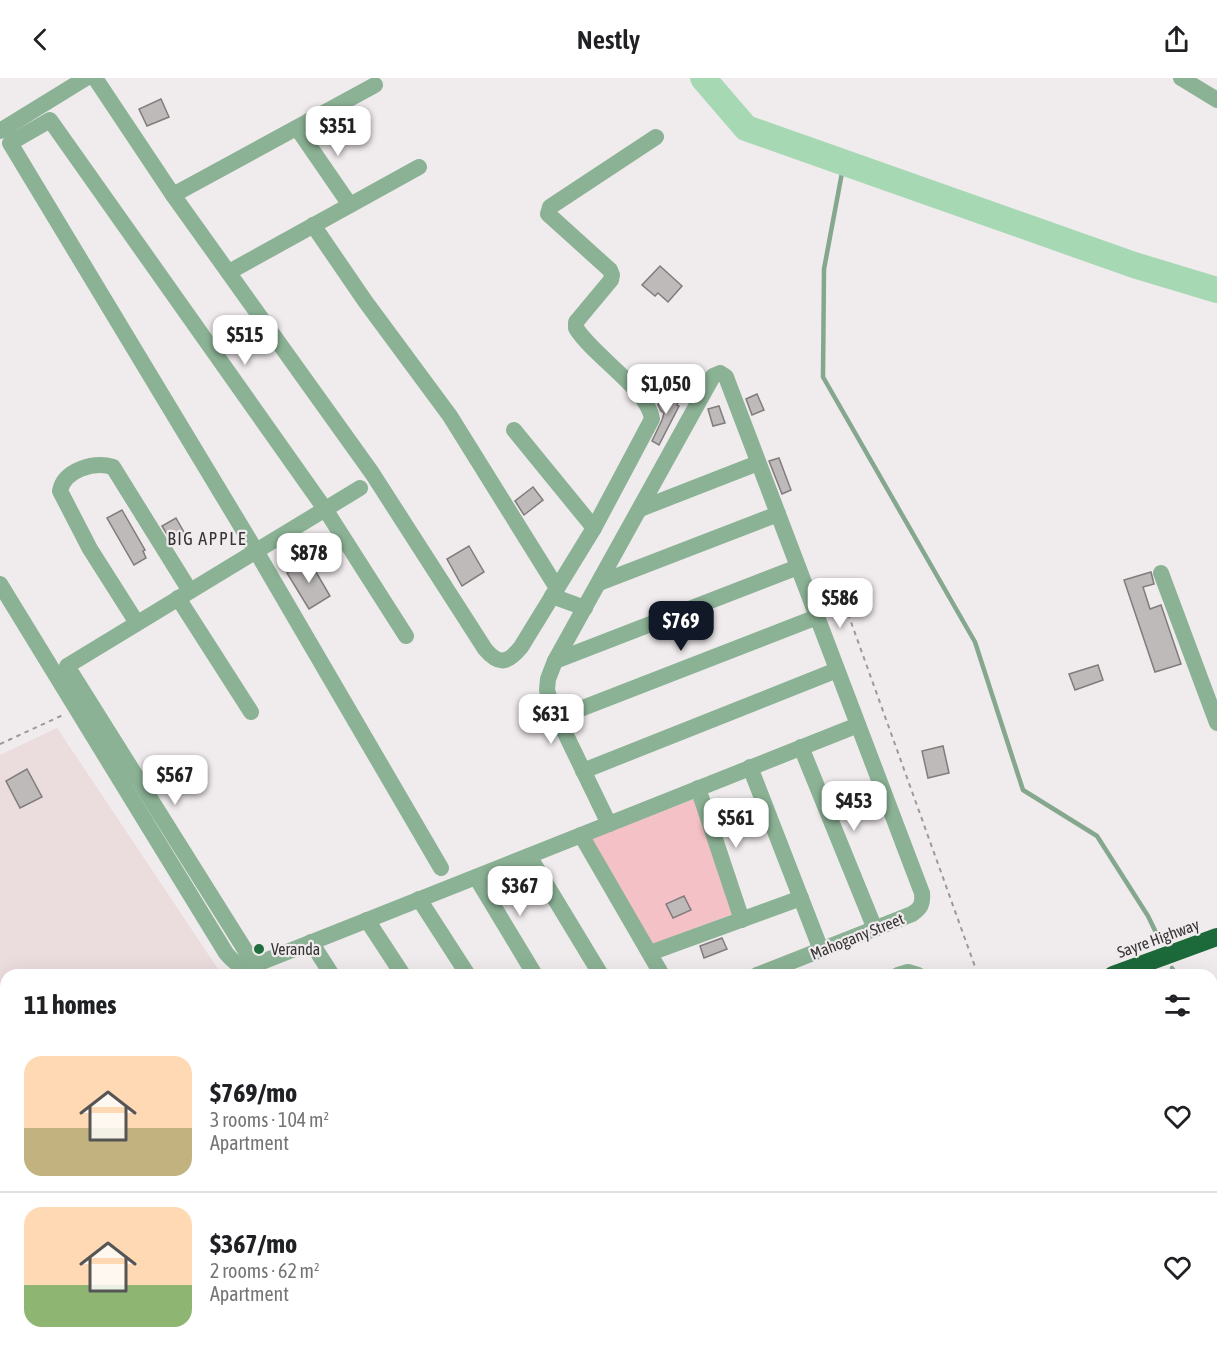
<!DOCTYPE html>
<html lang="en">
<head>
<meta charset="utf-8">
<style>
	:root { --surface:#fff; --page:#f6f6f6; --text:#202124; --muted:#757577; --line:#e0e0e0; --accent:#111827 }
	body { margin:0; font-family:"Asap Condensed",sans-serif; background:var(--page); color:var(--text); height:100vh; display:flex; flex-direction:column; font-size:22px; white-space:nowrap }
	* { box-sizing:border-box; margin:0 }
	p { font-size:20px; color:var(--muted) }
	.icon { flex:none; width:33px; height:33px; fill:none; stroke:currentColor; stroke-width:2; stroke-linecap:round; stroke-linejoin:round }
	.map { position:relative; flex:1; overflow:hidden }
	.details { position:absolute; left:0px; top:891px; width:1218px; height:386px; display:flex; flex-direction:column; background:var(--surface); border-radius:18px 18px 0 0; box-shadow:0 6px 24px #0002 }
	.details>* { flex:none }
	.price { position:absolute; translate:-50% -51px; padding:0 14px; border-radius:12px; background:#fff; color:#222; font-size:20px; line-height:39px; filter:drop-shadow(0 2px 3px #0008) }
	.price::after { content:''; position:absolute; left:50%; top:36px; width:18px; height:14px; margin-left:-9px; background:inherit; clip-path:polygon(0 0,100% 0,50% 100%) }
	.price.current { background:var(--accent); color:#fff }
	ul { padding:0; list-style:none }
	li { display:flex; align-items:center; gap:18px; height:150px; padding:0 24px }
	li+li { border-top:2px solid var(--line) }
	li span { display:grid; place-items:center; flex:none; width:168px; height:120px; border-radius:18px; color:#555 }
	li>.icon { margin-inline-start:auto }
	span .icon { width:72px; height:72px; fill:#fffc; stroke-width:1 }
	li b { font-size:26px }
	h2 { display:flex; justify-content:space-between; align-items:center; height:72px; padding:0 24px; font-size:26px }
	header { display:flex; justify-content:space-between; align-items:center; height:78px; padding:0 24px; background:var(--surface); font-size:27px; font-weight:600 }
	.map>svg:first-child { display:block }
</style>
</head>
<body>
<header><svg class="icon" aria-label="back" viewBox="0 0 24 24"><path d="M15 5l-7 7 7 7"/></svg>Nestly<svg class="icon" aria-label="share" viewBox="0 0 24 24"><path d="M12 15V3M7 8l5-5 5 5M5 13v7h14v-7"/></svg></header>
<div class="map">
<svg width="1217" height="1276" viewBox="0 0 1217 1276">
	<rect width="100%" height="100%" fill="#f0ebec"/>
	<g fill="#ebdcdd">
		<path d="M57,650l165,247h-216v269l-6,-9v-480z"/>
		<path d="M784,1270l4,6h-589l-3,-5z"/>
	</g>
	<g fill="#f4c1c6">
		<path d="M694,721l39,115 -80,30 -63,-105z"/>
		<path d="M6,1026v127l-6,-10v-114z"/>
	</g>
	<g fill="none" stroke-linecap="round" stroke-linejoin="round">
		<g stroke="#85a78e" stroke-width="4.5">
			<path d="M844,84l-20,107 -1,108 152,265 48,148 74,46 51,80 13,27"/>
			<path d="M1172,890l4,7"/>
			<path d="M1212,960l5,3"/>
		</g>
		<path stroke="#a7d8b4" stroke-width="26" d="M703,0l43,50 388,137 83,25"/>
	</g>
	<g fill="#bfbaba" stroke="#817c7c" stroke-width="1.5">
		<path d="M161,21l8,18 -22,9 -8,-17z"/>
		<path d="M660,188l22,20 -14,16 -10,-9 -3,3 -13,-11z"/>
		<path d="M662,315l17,6 -2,6 2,1 -20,39 -7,-4 10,-21 2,-7 -3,-2 -3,-6z"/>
		<path d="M757,316l7,16 -12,5 -6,-16z"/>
		<path d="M719,328l6,17 -12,3 -5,-17z"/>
		<path d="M779,380l12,32 -9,4 -13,-33z"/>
		<path d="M533,409l10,13 -19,15 -9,-14z"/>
		<path d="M122,432l23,40 -2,1 3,7 -12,7 -27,-47z"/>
		<path d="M176,440l9,16 -14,7 -9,-15z"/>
		<path d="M469,468l15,26 -22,14 -15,-27z"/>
		<path d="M309,482l21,36 -21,13 -22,-36z"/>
		<path d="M1151,494l3,12 -11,3 7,22 11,-4 20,59 -26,8 -31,-92z"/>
		<path d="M1098,587l5,15 -28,10 -6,-16z"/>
		<path d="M943,668l6,27 -21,5 -6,-27z"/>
		<path d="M27,691l15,28 -22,11 -14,-27z"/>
		<path d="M684,818l7,14 -18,8 -7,-14z"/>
		<path d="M722,860l5,11 -23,9 -4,-12z"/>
	</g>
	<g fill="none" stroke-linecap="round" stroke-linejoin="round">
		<g stroke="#9d999a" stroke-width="2" stroke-dasharray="4.5 4.5" stroke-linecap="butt">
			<path d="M842,519l136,378"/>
			<path d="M0,666l63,-29"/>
		</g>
		<g stroke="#8bb295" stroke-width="16">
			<path d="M95,0l78,117 199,278 113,176c14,17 23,14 36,-2l73,-119 58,-109c-4,-30 -59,-63 -76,-91v-6l35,-42 1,-5 -2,-5 -62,-56 2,-7 106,-70"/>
			<path d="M1181,0l36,22"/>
			<path d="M297,50l53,77"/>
			<path d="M0,53l86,-53"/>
			<path d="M173,117l202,-110"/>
			<path d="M313,147l52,76 85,115 107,172"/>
			<path d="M229,194l190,-105"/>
			<path d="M514,352l80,98"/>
			<path d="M640,431l118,-46"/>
			<path d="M1161,495l56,150"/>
			<path d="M599,505l179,-69"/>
			<path d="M0,506l226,369c9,11 14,14 28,12l604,-240"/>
			<path d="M552,518l33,12"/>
			<path d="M178,520l73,114"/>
			<path d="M137,545l-47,-74 -30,-58c4,-21 34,-30 53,-24l77,124"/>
			<path d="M406,558l-81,-127 -275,-389 -40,23 246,408 185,317"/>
			<path d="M555,583l243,-94"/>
			<path d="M557,640l260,-101"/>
			<path d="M801,669l74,182"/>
			<path d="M750,689l71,183"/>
			<path d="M583,693l254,-101"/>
			<path d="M698,710l44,132"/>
			<path d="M609,746l-58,-120 -4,-14 1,-11 7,-18 158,-285 7,-3 6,4 196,516c1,11 -1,15 -10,21l-155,61"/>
			<path d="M581,757l81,140"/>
			<path d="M529,778l72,119"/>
			<path d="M476,799l59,98"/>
			<path d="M419,821l49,76"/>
			<path d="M367,842l36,55"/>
			<path d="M311,864l21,33"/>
			<path d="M650,875l151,-55"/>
			<path d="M259,894l-192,-306 293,-178"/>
			<path d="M898,897l10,-3 10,3"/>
			<path d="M0,1022l6,-3"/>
			<path d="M0,1175l6,9"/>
			<path d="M63,1270l4,6"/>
			<path d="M133,1270l2,6"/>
			<path d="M188,1270l3,6"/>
			<path d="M530,1270l2,6"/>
			<path d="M548,1270l3,6"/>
			<path d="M829,1270l4,6"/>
			<path d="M1116,1270l3,6"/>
			<path d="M914,1276l10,-6"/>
			<path d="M1034,1276l11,-6"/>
		</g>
		<g stroke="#1c693a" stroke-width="18">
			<path d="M1113,897l104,-38"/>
			<path d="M103,1276l13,-6"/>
		</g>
	</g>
	<circle fill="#1f6e3d" stroke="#f0ebec" stroke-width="2" cx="259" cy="871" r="6"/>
	<g text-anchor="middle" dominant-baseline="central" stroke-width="4.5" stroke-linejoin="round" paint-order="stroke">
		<g font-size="16" fill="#363434" stroke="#f0ebec">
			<text transform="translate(857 858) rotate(-22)">Mahogany Street</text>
			<text transform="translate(1158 860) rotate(-20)">Sayre Highway</text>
		</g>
		<g font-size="16" fill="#363434" stroke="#f0ebec" text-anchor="start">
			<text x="271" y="871">Veranda</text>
		</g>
		<g font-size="18" letter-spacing="1.5" fill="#363434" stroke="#f0ebec">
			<text x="207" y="460">BIG APPLE</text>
		</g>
	</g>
</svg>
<b class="price" style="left:338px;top:79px">$351</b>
<b class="price" style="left:245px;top:288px">$515</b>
<b class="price" style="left:666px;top:337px">$1,050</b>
<b class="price" style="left:309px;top:506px">$878</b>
<b class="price" style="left:840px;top:551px">$586</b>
<b class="price current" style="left:681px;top:574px">$769</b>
<b class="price" style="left:551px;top:667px">$631</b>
<b class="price" style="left:175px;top:728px">$567</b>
<b class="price" style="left:854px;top:754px">$453</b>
<b class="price" style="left:736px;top:771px">$561</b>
<b class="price" style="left:520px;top:839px">$367</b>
<section class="details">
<h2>11 homes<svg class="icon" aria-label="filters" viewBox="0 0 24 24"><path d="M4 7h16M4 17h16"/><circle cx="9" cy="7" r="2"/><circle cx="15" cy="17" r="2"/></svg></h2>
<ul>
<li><span style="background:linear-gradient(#ffd9b3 60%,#c2b280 0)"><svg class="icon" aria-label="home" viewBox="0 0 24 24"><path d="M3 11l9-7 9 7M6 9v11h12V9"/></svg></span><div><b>$769/mo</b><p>3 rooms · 104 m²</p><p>Apartment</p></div><svg class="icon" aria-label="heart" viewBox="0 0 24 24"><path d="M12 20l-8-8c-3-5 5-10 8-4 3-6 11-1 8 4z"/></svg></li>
<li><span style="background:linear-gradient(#ffd9b3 65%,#8fb573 0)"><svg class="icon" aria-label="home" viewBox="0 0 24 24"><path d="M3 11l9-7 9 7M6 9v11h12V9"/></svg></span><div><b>$367/mo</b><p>2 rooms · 62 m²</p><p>Apartment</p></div><svg class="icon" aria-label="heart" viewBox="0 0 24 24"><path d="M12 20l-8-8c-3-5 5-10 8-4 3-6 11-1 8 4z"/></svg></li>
</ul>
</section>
</div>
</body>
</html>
